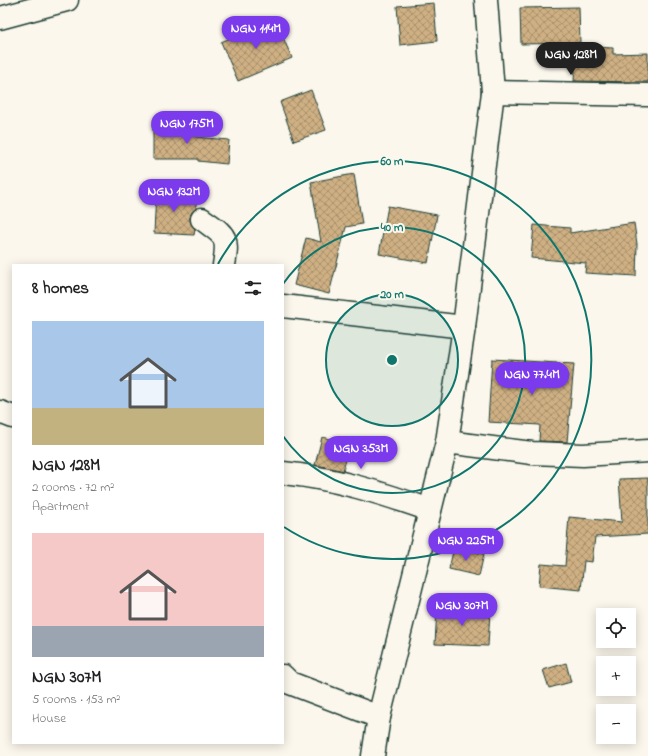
<!DOCTYPE html>
<html lang="en">
<head>
<meta charset="utf-8">
<style>
	:root { --surface:#fff; --page:#f6f6f6; --text:#222; --muted:#767676; --accent:#7c3aed }
	body { margin:0; font-family:"Indie Flower",sans-serif; background:var(--page); color:var(--text); height:100vh; display:flex; flex-direction:column; font-size:15px; white-space:nowrap }
	* { box-sizing:border-box; margin:0 }
	p { font-size:13px; color:var(--muted) }
	.icon { flex:none; width:22px; height:22px; fill:none; stroke:currentColor; stroke-width:2; stroke-linecap:round; stroke-linejoin:round }
	.map { position:relative; flex:1; overflow:hidden }
	.side { position:absolute; left:12px; top:264px; width:272px; height:480px; display:flex; flex-direction:column; background:var(--surface); border-radius:0px; box-shadow:0 2px 10px #0003 }
	.side>* { flex:none }
	.fabs { position:absolute; left:596px; top:608px; display:grid; gap:8px }
	.fabs a { display:grid; place-items:center; width:40px; height:40px; border-radius:0px; background:var(--surface); box-shadow:0 2px 10px #0003; font-size:20px }
	.price { position:absolute; translate:-50% -34px; padding:0 9px; border-radius:14px; background:var(--accent); color:#fff; font-size:13px; line-height:26px; filter:drop-shadow(0 1px 2px #0008) }
	.price::after { content:''; position:absolute; left:50%; top:24px; width:12px; height:9px; margin-left:-6px; background:inherit; clip-path:polygon(0 0,100% 0,50% 100%) }
	.price.selected { background:#222; color:#fff }
	ul { padding:0; list-style:none }
	li { display:grid; align-content:center; gap:8px; height:212px; padding:0 20px }
	li span { display:grid; place-items:center; height:124px; border-radius:0px; color:#555 }
	li>.icon { margin-inline-start:auto }
	span .icon { width:72px; height:72px; fill:#fffc; stroke-width:1 }
	li b { font-size:17px }
	h2 { display:flex; justify-content:space-between; align-items:center; height:48px; padding:0 20px; font-size:17px }
	.map>svg:first-child { display:block }
</style>
</head>
<body>
<div class="map">
<svg width="648" height="756" viewBox="0 0 648 756">
	<defs>
		<pattern id="building-cross-hatch" width="8" height="8" patternUnits="userSpaceOnUse"><rect width="8" height="8" fill="#cfb083"/><path d="M0 0l8 8M0 8l8-8" fill="none" stroke="#a7906c"/></pattern>
	</defs>
	<rect width="100%" height="100%" fill="#fbf7ec"/>
	<filter id="ink" filterUnits="userSpaceOnUse"><feTurbulence type="fractalNoise" baseFrequency=".025" numOctaves="2"/><feDisplacementMap in="SourceGraphic" scale="8" xChannelSelector="R" yChannelSelector="G"/><feConvolveMatrix kernelMatrix="1 2 1 2 8 2 1 2 1" color-interpolation-filters="sRGB"/></filter>
	<g filter="url(#ink)">
		<g fill="url(#building-cross-hatch)" stroke="#1f3d34">
			<path d="M434,3l3,38 -37,4 -3,-39z"/>
			<path d="M579,7l1,36 -59,1 -1,-36z"/>
			<path d="M275,19l17,39 -54,23 -17,-39z"/>
			<path d="M576,46l37,2v6l35,-1v29l-74,-1z"/>
			<path d="M311,90l15,40 -32,11 -14,-39z"/>
			<path d="M153,125l42,1v11l34,3 -2,24 -29,-3v-2h-45z"/>
			<path d="M354,174l8,50 -16,3 -17,67 -35,-9 12,-47 15,4 -10,-60z"/>
			<path d="M156,192l40,2v15l-4,3 -2,6 1,6 4,5 -1,6 -40,-2z"/>
			<path d="M388,206l49,9 -9,48 -49,-9z"/>
			<path d="M634,223l3,21 -1,32 -51,-3 1,-10 -55,-5 3,-33 36,3v5z"/>
			<path d="M492,359l82,5 -7,78 -28,-1 1,-16 -52,-3z"/>
			<path d="M322,437l28,7 -7,27 -28,-6z"/>
			<path d="M648,478v56l-53,3 -3,25 -8,-1 -3,29 -42,-4 2,-22 24,2 4,-49 53,5 -3,-43z"/>
			<path d="M454,547l30,7 -5,22 -30,-7z"/>
			<path d="M437,608l53,3 -2,35 -53,-2z"/>
			<path d="M566,663l5,19 -22,6 -6,-18z"/>
		</g>
		<g fill="none" stroke-linecap="round" stroke-linejoin="round">
			<g stroke="#1f3d34" stroke-width="25">
				<g id="minor">
					<path d="M0,18l67,-18"/>
					<path d="M493,92l155,3"/>
					<path d="M202,219c23,17 27,16 22,46"/>
					<path d="M283,306l181,21"/>
					<path d="M0,412l13,5"/>
					<path d="M447,442l85,11 51,2 65,-4"/>
					<path d="M283,473c51,5 99,20 147,37"/>
					<path d="M283,676l7,7 89,34"/>
					<path d="M373,756l6,-39 68,-275 17,-115 29,-235 -7,-92"/>
				</g>
			</g>
			<use href="#minor" stroke="#fbf7ec" stroke-width="22"/>
		</g>
	</g>
	<circle cx="392" cy="360" r="66" fill="#0f766e" fill-opacity=".12"/>
	<g fill="none" stroke="#0f766e" stroke-width="2">
		<circle cx="392" cy="360" r="66"/>
		<path d="M283 284A133 133 0 1 1 283 436"/>
		<path d="M218 264A199 199 0 1 1 284 527"/>
	</g>
	<circle cx="392" cy="360" r="6" fill="#0f766e" stroke="#fbf7ec" stroke-width="2"/>
	<g font-size="12" text-anchor="middle" font-weight="bold" fill="#0f766e" stroke="#fbf7ec" stroke-width="4" stroke-linejoin="round" paint-order="stroke">
		<text x="392" y="165">60 m</text>
		<text x="392" y="231">40 m</text>
		<text x="392" y="298">20 m</text>
	</g>
</svg>
<div class="fabs">
<a><svg class="icon" aria-label="locate" viewBox="0 0 24 24"><circle cx="12" cy="12" r="6"/><path d="M12 2v4M12 18v4M2 12h4M18 12h4"/></svg></a>
<a>+</a>
<a>−</a>
</div>
<b class="price" style="left:256px;top:50px">NGN 114M</b>
<b class="price selected" style="left:571px;top:76px">NGN 128M</b>
<b class="price" style="left:187px;top:145px">NGN 175M</b>
<b class="price" style="left:174px;top:213px">NGN 132M</b>
<b class="price" style="left:532px;top:396px">NGN 77.4M</b>
<b class="price" style="left:361px;top:470px">NGN 353M</b>
<b class="price" style="left:466px;top:562px">NGN 225M</b>
<b class="price" style="left:462px;top:627px">NGN 307M</b>
<section class="side">
<h2>8 homes<svg class="icon" aria-label="filters" viewBox="0 0 24 24"><path d="M4 7h16M4 17h16"/><circle cx="9" cy="7" r="2"/><circle cx="15" cy="17" r="2"/></svg></h2>
<ul>
<li><span style="background:linear-gradient(#a9c7e8 70%,#c2b280 0)"><svg class="icon" aria-label="home" viewBox="0 0 24 24"><path d="M3 11l9-7 9 7M6 9v11h12V9"/></svg></span><div><b>NGN 128M</b><p>2 rooms · 72 m²</p><p>Apartment</p></div></li>
<li><span style="background:linear-gradient(#f6c9c9 75%,#9aa5b1 0)"><svg class="icon" aria-label="home" viewBox="0 0 24 24"><path d="M3 11l9-7 9 7M6 9v11h12V9"/></svg></span><div><b>NGN 307M</b><p>5 rooms · 153 m²</p><p>House</p></div></li>
</ul>
</section>
</div>
</body>
</html>
